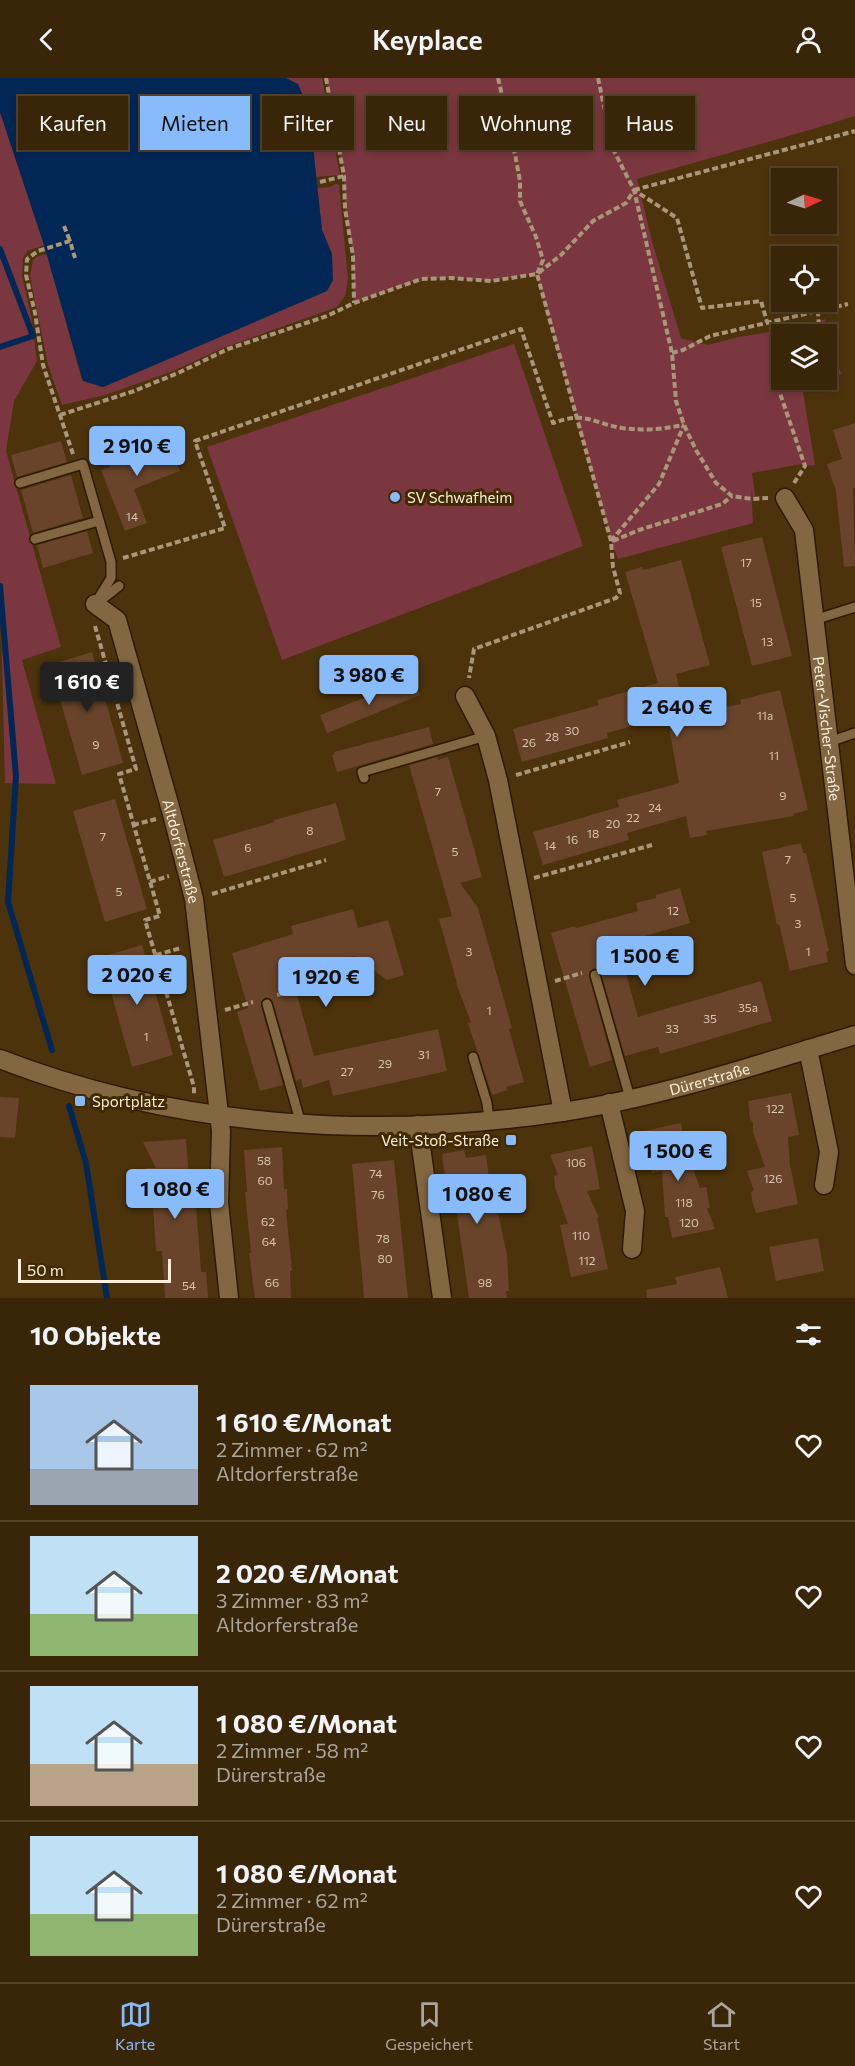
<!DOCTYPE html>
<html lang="de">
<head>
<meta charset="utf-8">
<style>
	:root { --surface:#392608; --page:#443216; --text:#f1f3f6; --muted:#aba59c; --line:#534329; --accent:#87bbfb }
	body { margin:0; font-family:Commissioner,sans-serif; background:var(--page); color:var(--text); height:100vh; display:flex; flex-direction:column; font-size:22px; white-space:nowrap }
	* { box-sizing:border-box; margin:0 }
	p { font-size:20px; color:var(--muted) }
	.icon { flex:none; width:33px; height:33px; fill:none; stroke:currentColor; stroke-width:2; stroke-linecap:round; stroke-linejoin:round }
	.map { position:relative; height:1220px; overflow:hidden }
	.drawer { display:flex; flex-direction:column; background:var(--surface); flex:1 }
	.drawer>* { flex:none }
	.guide { position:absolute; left:18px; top:18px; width:819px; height:54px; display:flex; gap:12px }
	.needle { width:39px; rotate:86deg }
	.controls { position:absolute; left:771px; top:90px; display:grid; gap:12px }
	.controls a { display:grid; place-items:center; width:66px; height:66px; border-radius:0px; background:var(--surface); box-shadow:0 3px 9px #0003,0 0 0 2px var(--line); font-size:30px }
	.scale { position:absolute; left:18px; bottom:15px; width:153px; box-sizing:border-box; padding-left:6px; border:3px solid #feeeda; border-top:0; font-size:16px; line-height:21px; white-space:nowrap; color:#feeeda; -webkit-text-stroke:4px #412900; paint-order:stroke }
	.price { position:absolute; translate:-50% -51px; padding:0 14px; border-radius:6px; background:var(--accent); color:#111; font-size:20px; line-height:39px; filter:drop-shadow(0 2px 3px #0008) }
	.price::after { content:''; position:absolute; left:50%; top:36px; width:18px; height:14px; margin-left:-9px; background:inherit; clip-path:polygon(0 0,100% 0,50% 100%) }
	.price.active { background:#222; color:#fff }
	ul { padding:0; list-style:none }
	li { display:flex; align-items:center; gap:18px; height:150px; padding:0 30px }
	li+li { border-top:2px solid var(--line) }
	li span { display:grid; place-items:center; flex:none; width:168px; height:120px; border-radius:0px; color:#555 }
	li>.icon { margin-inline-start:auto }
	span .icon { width:72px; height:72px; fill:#fffc; stroke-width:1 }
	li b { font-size:26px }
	h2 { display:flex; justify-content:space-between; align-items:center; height:72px; padding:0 30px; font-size:26px }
	.pill { padding:0 21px; border-radius:0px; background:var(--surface); box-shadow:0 3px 9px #0003,0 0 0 2px var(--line); font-size:21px; line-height:54px }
	.pill.active { background:var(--accent); color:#111 }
	header { display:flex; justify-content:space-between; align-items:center; height:78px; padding:0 30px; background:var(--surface); font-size:27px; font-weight:600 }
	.menu { display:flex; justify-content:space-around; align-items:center; height:84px; border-top:2px solid var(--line); background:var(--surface); font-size:16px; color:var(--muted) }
	.menu a { display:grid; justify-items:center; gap:3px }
	.menu .active { color:var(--accent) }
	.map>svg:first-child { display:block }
</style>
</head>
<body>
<header><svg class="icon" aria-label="back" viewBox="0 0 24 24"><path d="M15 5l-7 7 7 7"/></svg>Keyplace<svg class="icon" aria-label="person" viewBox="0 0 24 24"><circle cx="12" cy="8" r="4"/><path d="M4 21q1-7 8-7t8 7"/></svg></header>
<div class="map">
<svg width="855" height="1220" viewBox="0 0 855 1220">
	<rect width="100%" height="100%" fill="#4c330b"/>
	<g fill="#7a373f">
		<path d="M286,0h36l18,97 -24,2 -7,-67 -11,-25z"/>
		<path d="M326,0h529v38l-42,13 -176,50 15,62 29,97 27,7 30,-8 52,-8 35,-10 16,55 -14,4 -1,-44h-44v46h41l-21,6 13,79 -10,1 -3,-2 -50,9 4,28h-3l-2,-15 2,37 -135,36 -7,-18 -75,-267 -45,7 -40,-3 -30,1 -67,24 -1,-47 -8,-47 -1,-33z"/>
		<path d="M0,34l44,133 -17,6 -4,7 -1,18 9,39 6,46 -23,40 -8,50 55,196 -39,13 34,124 -51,-1 -5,-204z"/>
		<path d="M336,106l3,1 9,94 -3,17 -8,11 -114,41 -50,23 -68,24 -43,10 -14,-40 -18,-89 3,-16 5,-4 9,-2 35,126 21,7 223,-96 6,-37 -10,-24 -5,-42 13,-1z"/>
		<path d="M514,266l69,202 -301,114 -75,-213z"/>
	</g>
	<path fill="#002755" d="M0,0h286l12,6 11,26 13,120 10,24 1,26 -6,11 -224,96 -20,-6 -39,-136 -44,-133z"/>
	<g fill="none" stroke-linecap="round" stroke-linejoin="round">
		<g stroke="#002755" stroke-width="6">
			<path d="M0,171l33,87 -33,11"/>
			<path d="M0,508l16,190 -8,126 44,148"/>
			<path d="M69,1028l17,57 21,135"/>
		</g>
	</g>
	<g fill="#69442a">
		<path d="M855,345v65h-2l2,78 -11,1 -8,-76 -9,-27 15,-5 -9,-29z"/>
		<path d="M166,358l14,35 -46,18 13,34 -22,8 -24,-61 9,-3 -4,-8z"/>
		<path d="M61,363l6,21 -50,15 -6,-22z"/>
		<path d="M71,397l12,43 -50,15 -12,-43z"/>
		<path d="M87,453l6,22 -50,15 -6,-23z"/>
		<path d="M762,459l30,119 -40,10 -31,-119z"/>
		<path d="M681,482l29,105 -34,9 10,41 55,-11 -1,-4 40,-10 28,120 -15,4 1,2 -88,15 1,4 -17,3 -4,-22 -59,17 2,7 -86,25 -10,-33 86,-25 -2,-7 62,-17 -12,-67 -60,17 1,5 -86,24 -9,-33 86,-24 -2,-5 61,-17 -33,-111 17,-5 1,3z"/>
		<path d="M92,574l31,111 -41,12 -32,-110z"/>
		<path d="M413,601l7,16 -93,38 -7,-18z"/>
		<path d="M429,649l4,17 -96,28 -5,-17 3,-1 -1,-2z"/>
		<path d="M437,679l1,3 10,-3 34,120 -22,6 18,25 34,120 -3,1 15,53 -18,5 1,3 -15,5 -24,-72 3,-1 -15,-39h1l-18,-64 13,-3 -43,-151z"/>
		<path d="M115,721l32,110 -42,13 -32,-111z"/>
		<path d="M336,725l10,37 -122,37 -11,-37 61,-18v-2z"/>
		<path d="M801,765l2,10h3l23,98 -3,1 2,10 -38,9 -11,-47 -2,1 -15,-73z"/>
		<path d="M680,810l10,35 -45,13 2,7 -27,8 18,66 123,-36 11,40 -112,33 -2,-7 -33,9 -24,-83 -2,-3 -5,-2 -4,3 -1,6 23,83 -22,7 -39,-134 24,-7 1,2 62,-17 -2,-8 20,-5v-3z"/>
		<path d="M353,831l5,19 30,-8 16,55 -17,5 -33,-24 -50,14 1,3 -13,4 22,79 124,-27 9,42 -114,25 -4,-16 -26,8 -2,-9 -5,2 -23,-79 -2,-3 -5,-2 -4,3 -1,6 22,79 -23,6 -23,-79 11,-4 -16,-55 61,-19 -2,-8z"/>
		<path d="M142,867l31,110 -41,12 -31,-110z"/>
		<path d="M791,1015l8,42 -11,2 2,28 8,39 -42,9 -4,-12 -1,-9 3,-1 -7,-20 18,-4 -12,-35v-9l-3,-4 -2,-18z"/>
		<path d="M0,1019l19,1 -4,40 -15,-1z"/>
		<path d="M681,1045l8,41 2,-1 9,25 6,-1 4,21h-3l8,21 -43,9 -4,-21h-3l-3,-46 -10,2 -8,-42z"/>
		<path d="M186,1061l5,67 5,-1 5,67h5l2,26h-43l-3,-47h-6l-4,-61h-5l-2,-22h11l-13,-26z"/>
		<path d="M592,1068l8,43 -13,2 12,27h-2l11,51 -37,8 -11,-52 8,-1 -13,-37 -1,-11 4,-1 -8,-20z"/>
		<path d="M282,1069l2,42h3l1,20 -2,1 6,61h-2l1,27h-36l-6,-45h2l-6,-61h2l-3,-42z"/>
		<path d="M464,1072l2,8 20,-3 7,53h4l10,47 2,36h-3l1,7h-38l-12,-84 -9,-14 -6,-46z"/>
		<path d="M394,1082l14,138h-44l-12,-134z"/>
		<path d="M818,1160l6,33 -48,10 -7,-34z"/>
		<path d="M720,1189l8,31h-81l-1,-8 31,-6 -2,-7z"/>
	</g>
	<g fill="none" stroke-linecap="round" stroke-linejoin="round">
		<g stroke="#2e1b00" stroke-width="12">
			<g id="lane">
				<path d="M20,405l63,-19 28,98v16l-16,26"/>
				<path d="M35,461l64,-18"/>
				<path d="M100,523l19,-15"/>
				<path d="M814,542l41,-13"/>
				<path d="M829,664l26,-9"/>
				<path d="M364,700l-2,-6 124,-36"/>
				<path d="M595,897l35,123"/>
				<path d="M267,926l34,120"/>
				<path d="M473,979l14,46 2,17"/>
			</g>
		</g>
		<g stroke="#2e1b00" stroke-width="21">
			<g id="street">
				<path id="s1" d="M785,420l19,32 51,435"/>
				<path id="s2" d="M95,526l22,16 55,194 22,85 27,232 -2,72 10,95"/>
				<path d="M465,618l21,40 12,44 65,332"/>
				<path d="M808,971l21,103 -5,33"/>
				<path id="s3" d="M0,981c177,69 375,81 562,53 100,-15 197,-48 293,-77"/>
				<path d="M609,1025l26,108 -3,38"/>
				<path d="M418,1047l24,173"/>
			</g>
		</g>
		<g stroke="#aa9678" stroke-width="4" stroke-dasharray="6 3" stroke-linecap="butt">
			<path d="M326,0l18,98 1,33 8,47 1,47"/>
			<path d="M498,0l4,17v22l13,37 5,27v20l16,36 7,23 -6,14 24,-19 32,-34 33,-18 8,-13 43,28 25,90 59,-7 6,21"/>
			<path d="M598,0l15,71 21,41 38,163 4,48 8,24 12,25 20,33 16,13 20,3 16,-1"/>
			<path d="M320,104l24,-6"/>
			<path d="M634,112l221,-59"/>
			<path d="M64,148l6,15"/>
			<path d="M817,256l2,-6 -1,-16"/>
			<path d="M672,275l11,-3 27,-14 138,-32"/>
			<path d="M782,291l-10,1 33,96 -11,17"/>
			<path d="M60,337l74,-24 44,-18 50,-24 99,-33 27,-13 67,-24 30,-1 40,3 46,-7 74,267 2,26 7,26 -4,5 -142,51 -5,29"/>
			<path d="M73,376l-30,-89 -8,-52 -9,-38 1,-16 11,-8 32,-10 5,17"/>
			<path d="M611,463l48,-57 25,-59"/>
			<path d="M613,463l26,-11 83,-26 10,-8"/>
			<path d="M123,480l102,-30 -30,-87 326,-112 32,94c33,-12 39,0 69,5 21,3 41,1 62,-3"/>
			<path d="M95,548l41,143 -17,5 41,142 -15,4 49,167v8"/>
			<path d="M516,697l114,-33"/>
			<path d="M133,747l23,-6"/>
			<path d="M534,800l118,-33"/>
			<path d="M150,804l19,-6"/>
			<path d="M212,816l114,-34"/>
			<path d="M156,877l25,-7"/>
			<path d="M604,889l66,-19"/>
			<path d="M555,903l27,-8"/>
			<path d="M277,917l69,-19"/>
			<path d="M225,932l28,-8"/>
		</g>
		<use href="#lane" stroke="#826741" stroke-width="9"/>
		<use href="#street" stroke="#826741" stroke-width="18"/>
	</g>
	<g fill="#87bbfb" stroke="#412900" stroke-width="2">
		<circle cx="395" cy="419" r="6"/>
		<rect x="74" y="1017" width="12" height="12" rx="3"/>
		<rect x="505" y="1056" width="12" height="12" rx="3"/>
	</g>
	<g text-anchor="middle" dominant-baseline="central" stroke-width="6" stroke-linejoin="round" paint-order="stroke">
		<g font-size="12" fill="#d9c4ae">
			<text x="132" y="438">14</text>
			<text x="746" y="484">17</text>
			<text x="756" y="524">15</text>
			<text x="767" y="563">13</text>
			<text x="765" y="637">11a</text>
			<text x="572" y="652">30</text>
			<text x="552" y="658">28</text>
			<text x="529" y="664">26</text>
			<text x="96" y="666">9</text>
			<text x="774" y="677">11</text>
			<text x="438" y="713">7</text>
			<text x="783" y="717">9</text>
			<text x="655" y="729">24</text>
			<text x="633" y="739">22</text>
			<text x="613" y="745">20</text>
			<text x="310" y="752">8</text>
			<text x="593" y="755">18</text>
			<text x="103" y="758">7</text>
			<text x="572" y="761">16</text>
			<text x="550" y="767">14</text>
			<text x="248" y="769">6</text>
			<text x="455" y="773">5</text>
			<text x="788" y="781">7</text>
			<text x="119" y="813">5</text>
			<text x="793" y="819">5</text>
			<text x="673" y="832">12</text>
			<text x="798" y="845">3</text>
			<text x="469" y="873">3</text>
			<text x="808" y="873">1</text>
			<text x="748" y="929">35a</text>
			<text x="489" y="932">1</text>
			<text x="710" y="940">35</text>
			<text x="672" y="950">33</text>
			<text x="146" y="958">1</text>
			<text x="424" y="976">31</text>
			<text x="385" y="985">29</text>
			<text x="347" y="993">27</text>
			<text x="775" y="1030">122</text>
			<text x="264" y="1082">58</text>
			<text x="576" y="1084">106</text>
			<text x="376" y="1095">74</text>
			<text x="773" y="1100">126</text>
			<text x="265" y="1102">60</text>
			<text x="378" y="1116">76</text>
			<text x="684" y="1124">118</text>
			<text x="268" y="1143">62</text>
			<text x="689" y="1144">120</text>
			<text x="581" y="1157">110</text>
			<text x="383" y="1160">78</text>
			<text x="269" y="1163">64</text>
			<text x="385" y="1180">80</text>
			<text x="587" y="1182">112</text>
			<text x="272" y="1204">66</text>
			<text x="485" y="1204">98</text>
			<text x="189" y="1207">54</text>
		</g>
		<g font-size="15" fill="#feeeda" stroke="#412900" text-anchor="start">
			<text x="407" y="419">SV Schwafheim</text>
			<text x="92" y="1023">Sportplatz</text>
			<text x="499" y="1062" text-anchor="end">Veit-Stoß-Straße</text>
		</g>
		<g font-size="15" fill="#feeeda" stroke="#412900">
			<text stroke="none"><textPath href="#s1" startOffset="237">Peter-Vischer-Straße</textPath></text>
			<text stroke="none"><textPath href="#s2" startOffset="267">Altdorferstraße</textPath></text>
			<text stroke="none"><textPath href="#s3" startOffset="722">Dürerstraße</textPath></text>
		</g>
	</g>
</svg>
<div class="controls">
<a><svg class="needle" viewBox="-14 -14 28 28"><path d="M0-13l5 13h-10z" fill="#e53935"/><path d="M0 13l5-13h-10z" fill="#aba59c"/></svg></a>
<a><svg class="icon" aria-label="locate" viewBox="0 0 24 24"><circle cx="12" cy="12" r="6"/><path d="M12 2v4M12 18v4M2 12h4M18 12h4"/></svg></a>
<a><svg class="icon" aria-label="layers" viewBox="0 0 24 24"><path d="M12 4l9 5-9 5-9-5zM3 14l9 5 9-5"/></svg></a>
</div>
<div class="scale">50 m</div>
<b class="price" style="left:137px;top:399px">2 910 €</b>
<b class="price" style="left:369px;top:628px">3 980 €</b>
<b class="price active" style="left:87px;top:635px">1 610 €</b>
<b class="price" style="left:677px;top:660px">2 640 €</b>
<b class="price" style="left:645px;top:909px">1 500 €</b>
<b class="price" style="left:137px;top:928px">2 020 €</b>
<b class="price" style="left:326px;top:930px">1 920 €</b>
<b class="price" style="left:678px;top:1104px">1 500 €</b>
<b class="price" style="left:175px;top:1142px">1 080 €</b>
<b class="price" style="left:477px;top:1147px">1 080 €</b>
<div class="guide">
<a class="pill">Kaufen</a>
<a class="pill active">Mieten</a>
<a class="pill">Filter</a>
<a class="pill">Neu</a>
<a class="pill">Wohnung</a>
<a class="pill">Haus</a>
</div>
</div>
<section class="drawer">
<h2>10 Objekte<svg class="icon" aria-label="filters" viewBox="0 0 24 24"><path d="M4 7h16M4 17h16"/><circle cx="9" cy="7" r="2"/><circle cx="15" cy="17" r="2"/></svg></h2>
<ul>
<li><span style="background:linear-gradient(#a9c7e8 70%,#9aa5b1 0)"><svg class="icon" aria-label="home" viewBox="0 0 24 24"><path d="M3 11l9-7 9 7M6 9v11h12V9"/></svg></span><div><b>1 610 €/Monat</b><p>2 Zimmer · 62 m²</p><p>Altdorferstraße</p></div><svg class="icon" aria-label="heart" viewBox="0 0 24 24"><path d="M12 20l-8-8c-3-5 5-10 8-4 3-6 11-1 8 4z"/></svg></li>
<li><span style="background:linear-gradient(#bfe0f5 65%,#8fb573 0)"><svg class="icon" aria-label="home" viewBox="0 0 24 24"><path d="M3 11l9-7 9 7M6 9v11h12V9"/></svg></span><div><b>2 020 €/Monat</b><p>3 Zimmer · 83 m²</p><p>Altdorferstraße</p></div><svg class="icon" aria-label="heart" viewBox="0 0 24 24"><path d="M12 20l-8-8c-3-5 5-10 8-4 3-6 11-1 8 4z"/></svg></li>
<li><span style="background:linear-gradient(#bfe0f5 65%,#b9a48a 0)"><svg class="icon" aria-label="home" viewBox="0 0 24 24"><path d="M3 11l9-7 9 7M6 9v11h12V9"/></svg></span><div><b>1 080 €/Monat</b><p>2 Zimmer · 58 m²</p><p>Dürerstraße</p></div><svg class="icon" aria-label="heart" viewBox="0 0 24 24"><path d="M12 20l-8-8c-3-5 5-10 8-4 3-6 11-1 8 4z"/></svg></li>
<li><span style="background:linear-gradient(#bfe0f5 65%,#8fb573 0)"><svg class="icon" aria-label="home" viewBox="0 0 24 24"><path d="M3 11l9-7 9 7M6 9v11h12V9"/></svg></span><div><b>1 080 €/Monat</b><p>2 Zimmer · 62 m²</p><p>Dürerstraße</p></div><svg class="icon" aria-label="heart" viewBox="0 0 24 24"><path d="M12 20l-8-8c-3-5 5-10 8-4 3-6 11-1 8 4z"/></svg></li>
</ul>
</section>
<nav class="menu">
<a class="active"><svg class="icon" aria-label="map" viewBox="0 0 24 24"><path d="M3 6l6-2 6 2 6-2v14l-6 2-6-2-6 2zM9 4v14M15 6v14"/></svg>Karte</a>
<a><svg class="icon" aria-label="saved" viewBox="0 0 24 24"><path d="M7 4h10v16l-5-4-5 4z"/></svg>Gespeichert</a>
<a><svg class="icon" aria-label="home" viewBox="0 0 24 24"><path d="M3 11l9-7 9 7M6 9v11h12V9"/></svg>Start</a>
</nav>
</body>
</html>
